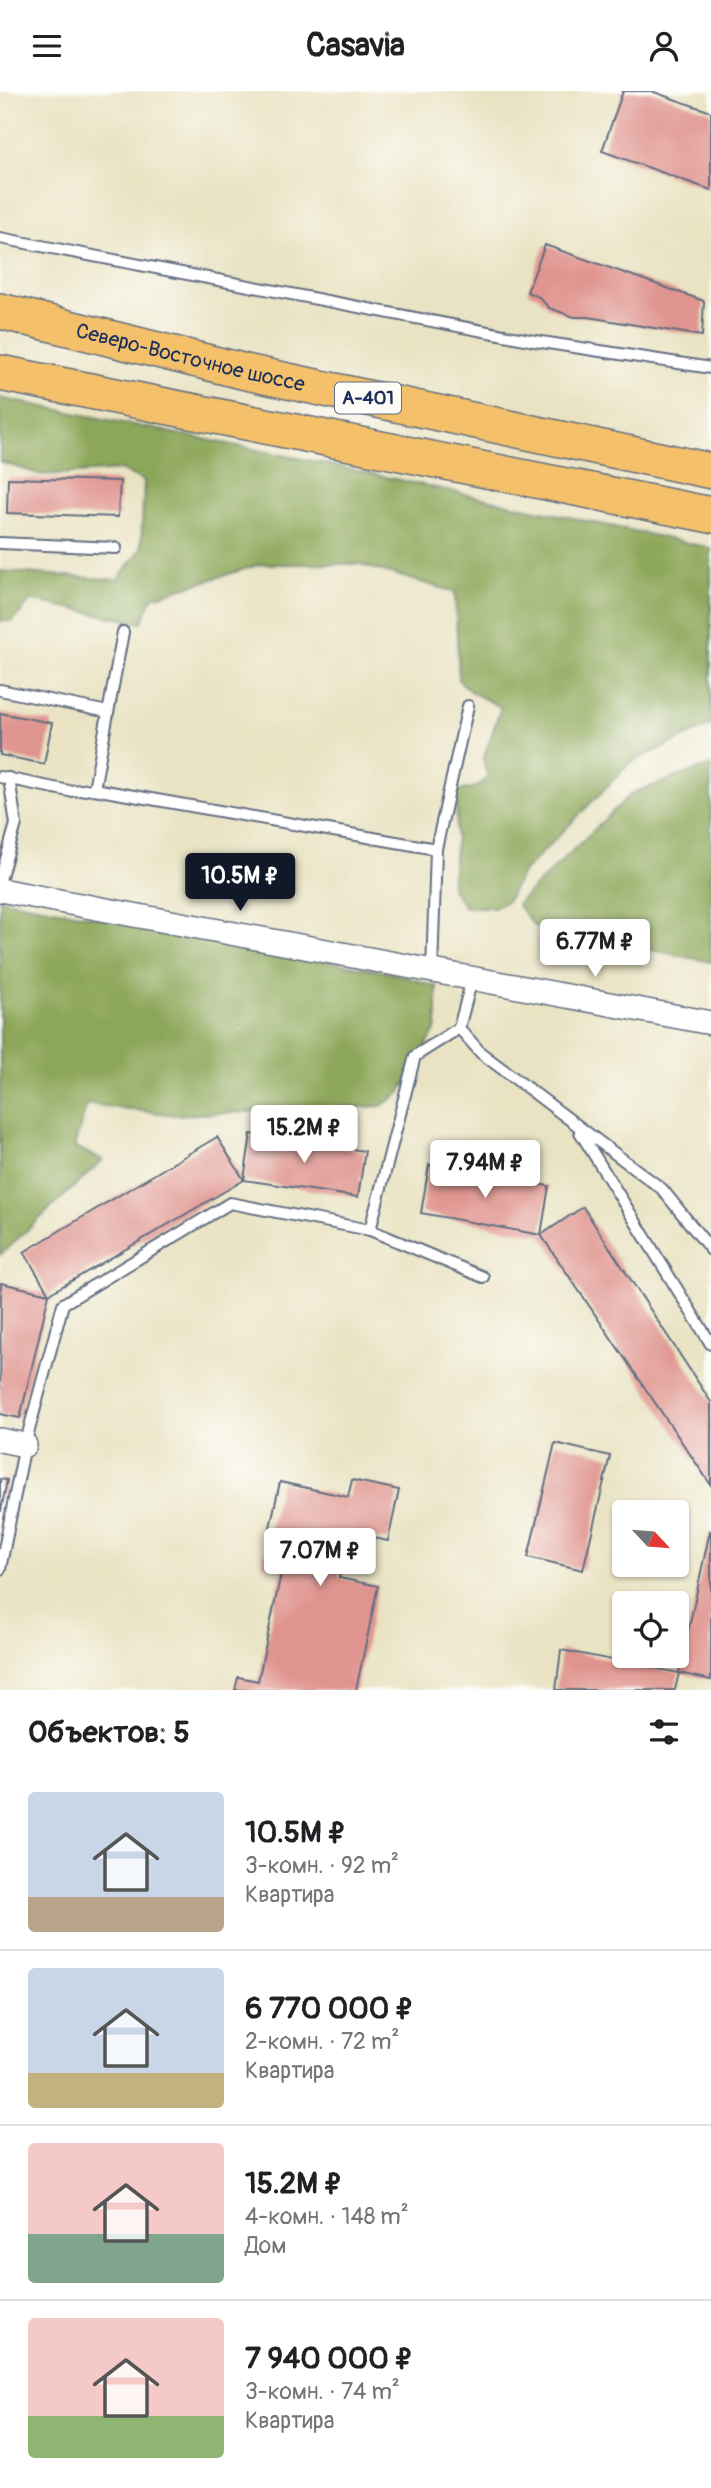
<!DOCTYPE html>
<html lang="ru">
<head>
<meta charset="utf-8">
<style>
	:root { --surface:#fff; --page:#f2f2f2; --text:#202124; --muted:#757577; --line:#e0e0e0; --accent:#111827 }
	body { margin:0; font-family:Pangolin,sans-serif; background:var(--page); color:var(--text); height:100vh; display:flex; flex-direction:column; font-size:26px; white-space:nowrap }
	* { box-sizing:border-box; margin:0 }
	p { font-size:23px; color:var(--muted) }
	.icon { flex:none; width:38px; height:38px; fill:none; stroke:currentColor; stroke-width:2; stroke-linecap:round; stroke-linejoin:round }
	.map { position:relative; height:1599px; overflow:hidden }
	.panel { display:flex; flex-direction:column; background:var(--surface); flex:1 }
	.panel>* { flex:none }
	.needle { width:46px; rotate:116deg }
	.tools { position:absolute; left:612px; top:1409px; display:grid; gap:14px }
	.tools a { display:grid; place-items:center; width:77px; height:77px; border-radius:7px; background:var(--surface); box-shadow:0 2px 5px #0004; font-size:35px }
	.price { position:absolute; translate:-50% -60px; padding:0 16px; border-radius:7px; background:#fff; color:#222; font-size:23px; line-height:46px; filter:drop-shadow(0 2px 4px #0008) }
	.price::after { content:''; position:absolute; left:50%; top:42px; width:21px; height:16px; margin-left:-10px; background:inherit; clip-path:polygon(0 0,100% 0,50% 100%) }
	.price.current { background:var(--accent); color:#fff }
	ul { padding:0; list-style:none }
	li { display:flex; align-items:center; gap:21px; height:175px; padding:0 28px }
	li+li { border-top:2px solid var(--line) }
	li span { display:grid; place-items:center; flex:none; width:196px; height:140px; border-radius:7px; color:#555 }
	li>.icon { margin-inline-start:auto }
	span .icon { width:84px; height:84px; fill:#fffc; stroke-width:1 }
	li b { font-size:30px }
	h2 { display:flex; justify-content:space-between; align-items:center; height:84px; padding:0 28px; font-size:30px }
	header { display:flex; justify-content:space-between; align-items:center; height:91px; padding:0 28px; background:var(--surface); font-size:32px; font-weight:800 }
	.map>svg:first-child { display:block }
</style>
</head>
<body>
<header><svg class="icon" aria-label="menu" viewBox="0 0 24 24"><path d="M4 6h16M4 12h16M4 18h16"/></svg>Casavia<svg class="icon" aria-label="person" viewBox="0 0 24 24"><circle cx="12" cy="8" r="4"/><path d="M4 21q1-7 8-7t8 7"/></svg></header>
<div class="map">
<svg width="711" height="1599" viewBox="0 0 711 1599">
	<rect width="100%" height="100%" fill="#fdfcf7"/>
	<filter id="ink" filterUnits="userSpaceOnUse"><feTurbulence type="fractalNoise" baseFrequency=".0143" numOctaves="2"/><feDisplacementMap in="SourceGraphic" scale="14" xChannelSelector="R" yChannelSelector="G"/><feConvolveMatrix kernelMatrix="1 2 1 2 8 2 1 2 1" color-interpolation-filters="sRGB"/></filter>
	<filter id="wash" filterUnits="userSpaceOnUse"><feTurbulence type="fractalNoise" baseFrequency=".00686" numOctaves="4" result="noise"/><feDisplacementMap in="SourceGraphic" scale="28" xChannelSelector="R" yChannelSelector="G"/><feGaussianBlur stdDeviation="1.57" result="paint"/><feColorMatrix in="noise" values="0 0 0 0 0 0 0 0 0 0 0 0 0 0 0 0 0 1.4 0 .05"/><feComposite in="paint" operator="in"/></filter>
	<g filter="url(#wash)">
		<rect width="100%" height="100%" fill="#e9e3c3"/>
		<g fill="#8da75a" stroke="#546b5c" stroke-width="2">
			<path d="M0,307l317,64 394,86v177l-81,38 -108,110 -15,28 -12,6h-30l-14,-20 5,-48 1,-48 20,-4 11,-9 -5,-18 18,-53 -30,-15 -12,-12 -4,-88 -96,-28h-98l-108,33 -12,26 -110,-23 -18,21h-13v-50l117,9 24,-31 3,-68 -22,-11 -80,5 -42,-13z"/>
			<path d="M711,674v197l-177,-36 -17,-22 115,-111z"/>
			<path d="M0,808l397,75 40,13v40l-37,66 -19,13 -206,9 -88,-11 -13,43 29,13 -103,95z"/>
		</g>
		<g id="blocks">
			<g fill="#e0948f">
				<path d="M623,0h28l60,21v78l-109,-39z"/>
				<path d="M545,154l159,56 -2,35 -114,-19h-14l-25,-9 -10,-11 -12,-5z"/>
				<path d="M8,387l112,3 -2,36 -111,-4z"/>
				<path d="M0,622l52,10 -8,41 -44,-9z"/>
				<path d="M251,1043l114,17 -7,46 -114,-17z"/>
				<path d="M217,1046l27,43 -195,114 -25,-42z"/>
				<path d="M429,1074l120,21 -8,49 -120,-22z"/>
				<path d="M583,1116l128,195v83l-170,-250z"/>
				<path d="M1,1192l48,11 -29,124 -20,-4z"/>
				<path d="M555,1352l55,13 -27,114 -55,-13z"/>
				<path d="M0,1388l7,1 -6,31h-1z"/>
				<path d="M352,1389l47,10 -11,51 -40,-9 -9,46 39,8 -22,104h-121l3,-13 20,4 24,-112 -20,-5 18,-82 68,15z"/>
				<path d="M710,1440l1,1v148l-32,-7z"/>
				<path d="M561,1559l118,23 -4,17h-119z"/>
			</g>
		</g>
	</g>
	<g filter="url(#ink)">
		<use href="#blocks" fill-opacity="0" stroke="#636e81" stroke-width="2"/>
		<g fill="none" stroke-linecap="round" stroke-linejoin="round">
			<g stroke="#636e81" stroke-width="14">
				<g id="lane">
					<path d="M0,147l535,103 176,27"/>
					<path d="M0,452l116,5"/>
					<path d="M0,599l108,22"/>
					<path d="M0,686l69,14 25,-2 342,60"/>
					<path d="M94,698l29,-157"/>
					<path d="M0,789l16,-56 -7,-46"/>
					<path d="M432,880l4,-122 32,-143"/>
					<path d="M472,888l-13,49 22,25 181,136 49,61"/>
					<path d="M580,1041l131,212"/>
					<path d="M370,1139l113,47"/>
					<path d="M0,1478l25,-124 38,-141 167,-101 140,27 45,-174 44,-28"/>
				</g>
			</g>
			<g stroke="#636e81" stroke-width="26">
				<g id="street">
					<path d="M0,799l711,133"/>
					<path d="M0,1349l25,5"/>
				</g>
			</g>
			<g stroke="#636e81" stroke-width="38">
				<g id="primary">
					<path id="s1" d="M0,220l246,61 465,99"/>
					<path d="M0,282l711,142"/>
				</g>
			</g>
			<use href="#lane" stroke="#fff" stroke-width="10"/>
			<use href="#street" stroke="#fff" stroke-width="23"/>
			<use href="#primary" stroke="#f4c16b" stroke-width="35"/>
		</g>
	</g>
	<g text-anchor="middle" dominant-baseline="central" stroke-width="7" stroke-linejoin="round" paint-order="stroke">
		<rect fill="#fdfcf7" stroke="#5f6c8c" stroke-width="2" x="335" y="291.5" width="66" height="31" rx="5"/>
		<g font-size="19" font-weight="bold" fill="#1b2f5e">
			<text x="368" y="307">А-401</text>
		</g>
		<g font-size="21" fill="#1b2f5e" stroke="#fdfcf7">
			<text stroke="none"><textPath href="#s1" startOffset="196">Северо-Восточное шоссе</textPath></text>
		</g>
	</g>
</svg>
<div class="tools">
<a><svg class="needle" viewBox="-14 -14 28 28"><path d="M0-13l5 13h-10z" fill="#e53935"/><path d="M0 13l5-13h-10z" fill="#757577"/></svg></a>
<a><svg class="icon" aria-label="locate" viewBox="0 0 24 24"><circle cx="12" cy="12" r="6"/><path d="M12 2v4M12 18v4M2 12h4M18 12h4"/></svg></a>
</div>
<b class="price current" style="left:240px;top:822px">10.5M ₽</b>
<b class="price" style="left:595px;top:888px">6.77M ₽</b>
<b class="price" style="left:304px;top:1074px">15.2M ₽</b>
<b class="price" style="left:485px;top:1109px">7.94M ₽</b>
<b class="price" style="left:320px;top:1497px">7.07M ₽</b>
</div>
<section class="panel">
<h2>Объектов: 5<svg class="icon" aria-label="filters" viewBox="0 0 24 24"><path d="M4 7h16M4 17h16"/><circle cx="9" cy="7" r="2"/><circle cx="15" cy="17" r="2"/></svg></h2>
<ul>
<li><span style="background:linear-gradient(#c9d6e8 75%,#b9a48a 0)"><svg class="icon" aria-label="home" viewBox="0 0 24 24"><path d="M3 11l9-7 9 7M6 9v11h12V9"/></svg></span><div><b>10.5M ₽</b><p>3-комн. · 92 m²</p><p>Квартира</p></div></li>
<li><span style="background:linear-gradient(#c9d6e8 75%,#c2b280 0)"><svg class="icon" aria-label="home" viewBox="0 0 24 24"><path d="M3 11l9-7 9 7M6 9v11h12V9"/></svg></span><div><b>6 770 000 ₽</b><p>2-комн. · 72 m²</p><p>Квартира</p></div></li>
<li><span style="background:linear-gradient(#f6c9c9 65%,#7fa58c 0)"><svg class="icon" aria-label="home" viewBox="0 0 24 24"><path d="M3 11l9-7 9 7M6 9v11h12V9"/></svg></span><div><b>15.2M ₽</b><p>4-комн. · 148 m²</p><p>Дом</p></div></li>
<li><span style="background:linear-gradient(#f6c9c9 70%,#8fb573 0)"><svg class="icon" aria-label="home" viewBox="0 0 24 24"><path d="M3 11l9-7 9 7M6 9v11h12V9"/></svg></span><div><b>7 940 000 ₽</b><p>3-комн. · 74 m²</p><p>Квартира</p></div></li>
</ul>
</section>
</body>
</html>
